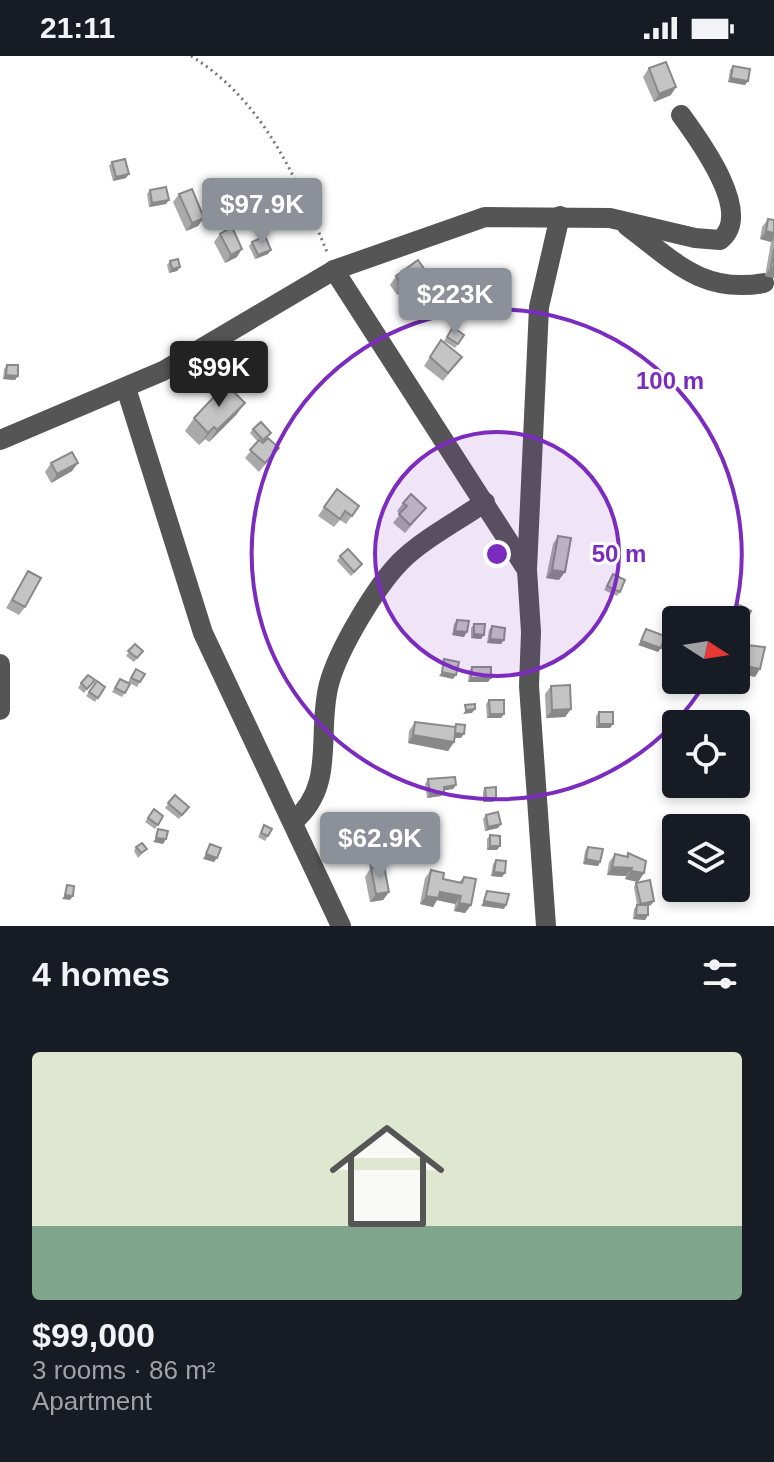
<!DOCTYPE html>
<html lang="en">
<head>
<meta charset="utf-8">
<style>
	:root { --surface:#171b24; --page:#242831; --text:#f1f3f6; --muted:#9ea1a6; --accent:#8c9099 }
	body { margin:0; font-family:Arial,sans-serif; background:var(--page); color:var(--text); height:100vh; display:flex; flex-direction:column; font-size:30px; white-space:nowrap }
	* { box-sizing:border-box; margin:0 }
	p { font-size:26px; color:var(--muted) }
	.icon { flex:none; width:44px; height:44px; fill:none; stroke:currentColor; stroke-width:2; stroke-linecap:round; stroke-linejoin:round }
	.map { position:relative; height:870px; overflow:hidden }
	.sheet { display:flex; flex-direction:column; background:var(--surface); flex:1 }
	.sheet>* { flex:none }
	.needle { width:52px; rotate:102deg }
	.buttons { position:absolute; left:662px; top:550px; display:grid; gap:16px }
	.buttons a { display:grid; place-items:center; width:88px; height:88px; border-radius:8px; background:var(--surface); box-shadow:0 4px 12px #0003; font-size:40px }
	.price { position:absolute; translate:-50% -68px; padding:0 18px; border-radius:8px; background:var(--accent); color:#fff; font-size:26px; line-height:52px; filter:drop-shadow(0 2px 4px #0008) }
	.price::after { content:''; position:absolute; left:50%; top:48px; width:24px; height:18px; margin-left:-12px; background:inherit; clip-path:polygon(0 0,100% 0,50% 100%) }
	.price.current { background:#222; color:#fff }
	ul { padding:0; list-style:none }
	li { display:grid; align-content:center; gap:16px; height:424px; padding:0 32px }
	li span { display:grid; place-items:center; height:248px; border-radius:8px; color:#555 }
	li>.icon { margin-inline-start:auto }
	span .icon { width:144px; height:144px; fill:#fffc; stroke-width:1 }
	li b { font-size:34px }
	h2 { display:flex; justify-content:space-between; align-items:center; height:96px; padding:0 32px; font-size:34px }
	.status { display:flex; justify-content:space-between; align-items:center; height:56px; padding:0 40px; background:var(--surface); direction:ltr }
	.status svg { height:22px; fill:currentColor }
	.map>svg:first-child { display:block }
</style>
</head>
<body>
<div class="status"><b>21:11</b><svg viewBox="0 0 49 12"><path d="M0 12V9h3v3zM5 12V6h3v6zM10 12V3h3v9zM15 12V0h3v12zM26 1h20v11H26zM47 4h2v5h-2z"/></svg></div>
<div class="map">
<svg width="774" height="870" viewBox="0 0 774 870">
	<rect width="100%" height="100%" fill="#fff"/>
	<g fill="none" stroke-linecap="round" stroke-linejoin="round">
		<path stroke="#777" stroke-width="3" stroke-dasharray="2 4" stroke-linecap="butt" d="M191,0c72,44 105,121 136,196"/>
		<g stroke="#555" stroke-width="20">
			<path d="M627,170c47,35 75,68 137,57"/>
			<path d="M334,214l193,300 4,62 -2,54 17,240"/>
			<path d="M126,332l77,245 138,293"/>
			<path d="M0,384l163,-69 171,-101 151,-53 125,1 85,20 25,2c34,-26 -20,-99 -39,-125"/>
			<path d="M527,514l12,-263 21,-91"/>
			<path d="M0,608v46"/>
			<path d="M293,766c44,-37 23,-88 36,-138 9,-34 46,-96 71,-122 23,-23 58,-41 85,-60"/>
		</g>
	</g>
	<g fill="#a9a9a9">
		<path d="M733,10l12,19 -17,-3 2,-12z"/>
		<path d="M649,12l22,27 -17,7 -11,-25z"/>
		<path d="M112,106l14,16 -13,3 -4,-15z"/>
		<path d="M150,134l19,10 -3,4 -17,3 -2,-13z"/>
		<path d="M179,138l19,32 -12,5 -13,-29z"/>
		<path d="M768,163l6,1v58l-9,-2 6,-34 -11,-3 2,-12z"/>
		<path d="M220,178l17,23 -12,6 -11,-21z"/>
		<path d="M252,186l16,12 -13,5 -6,-13z"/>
		<path d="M170,205l10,6 -3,4 -8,2 -2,-8z"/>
		<path d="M425,214l-6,9 -22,16 -7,-10 6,-9z"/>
		<path d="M453,271l5,17 -3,4 -11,-7z"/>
		<path d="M441,284l21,17 -19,24 -19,-15z"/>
		<path d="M7,309l11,11 -3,4 -12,-1 1,-10z"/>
		<path d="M245,347l-9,12 -27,27 -4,-3 -6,6 -14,-14 9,-13z"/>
		<path d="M253,373l15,8 -6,6 17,5 -20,24 -14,-14 13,-16 -8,-9z"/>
		<path d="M51,407l21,8 -21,12 -6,-11z"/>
		<path d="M337,433l22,17 -13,18 -6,-4 -6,7 -16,-11z"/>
		<path d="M403,447l23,5 -21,25 -12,-10 7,-9 -3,-3z"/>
		<path d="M558,480l1,44 -13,-2 7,-34z"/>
		<path d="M340,500l22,8 -11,12 -14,-15z"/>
		<path d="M28,515l-3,36 -6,8 -13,-7z"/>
		<path d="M613,518l7,18 -3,4 -13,-6z"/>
		<path d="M457,564l7,17 -12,-2 2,-11z"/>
		<path d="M474,568l7,15 -10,-1v-10z"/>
		<path d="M492,570l9,18 -14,-1 2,-13z"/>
		<path d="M135,588l8,7 -9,11 -8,-6z"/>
		<path d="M472,611l19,11 -3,4h-20l1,-11z"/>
		<path d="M136,613l9,5 -8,13 -9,-5z"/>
		<path d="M120,623l10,5 -8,13 -10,-5z"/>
		<path d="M95,624l-11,13 -6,-5 3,-5z"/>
		<path d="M97,625l8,6 -10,15 -9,-6z"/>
		<path d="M551,630l20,23 -6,8 -19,1 -1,-24z"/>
		<path d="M489,644l15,14 -3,4h-14l-1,-14z"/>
		<path d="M599,656l14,12 -3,4h-14v-12z"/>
		<path d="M415,666l38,5 3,-3 5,14h-7v4l-6,9 -40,-8 1,-12z"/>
		<path d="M428,723l28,6 -3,4 -9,1 -3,6 -14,2 -2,-14z"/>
		<path d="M485,732l11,10 -3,4h-10v-10z"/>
		<path d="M175,739l14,12 -10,12 -14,-11z"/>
		<path d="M154,753l9,7 -8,13 -10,-7z"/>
		<path d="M486,759l15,9 -3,4 -13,3 -2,-12z"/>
		<path d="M264,769l4,11 -3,5 -7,-4z"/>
		<path d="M490,779l7,15h-10v-11z"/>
		<path d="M369,790l20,46 -6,8 -13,2 -5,-25 5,-8 -1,-8 2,-3 -3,1 -2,-9z"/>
		<path d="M136,791l11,2 -9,9 -4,-7z"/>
		<path d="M588,791l12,15 -2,4 -15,-2 2,-13z"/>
		<path d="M628,797l16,20 -6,9 -13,-3 1,-3 -19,-1 2,-13 6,-8 11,2z"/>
		<path d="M496,804l6,17 -11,-1 2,-12z"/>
		<path d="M431,814l12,9 16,3 5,-5 7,28 -6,8 -11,-2 1,-7 -18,-4 -4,7 -13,-3 5,-26z"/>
		<path d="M636,827l15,22 -3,1v9l-3,5 -12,-1 1,-10 3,-4 -3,-18z"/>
	</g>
	<g fill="#898989">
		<path d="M731,22l17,3 -3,4 -17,-3z"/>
		<path d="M676,31l-5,8 -17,7 5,-8z"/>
		<path d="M129,118l-3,4 -13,3 3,-4z"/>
		<path d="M169,144l-3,4 -17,3 3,-4z"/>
		<path d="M204,162l-6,8 -12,5 6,-8z"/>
		<path d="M766,175l8,2v5l-3,4 -11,-3z"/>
		<path d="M242,193l-5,8 -12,6 6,-8z"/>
		<path d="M271,194l-3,4 -13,5 3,-4z"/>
		<path d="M180,211l-3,4 -8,2 3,-4z"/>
		<path d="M771,211l3,1v10l-9,-2z"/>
		<path d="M425,214l-6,9 -22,16 6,-9z"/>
		<path d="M6,319l12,1 -3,4 -12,-1z"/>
		<path d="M245,347l-9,12 -27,27 8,-12z"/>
		<path d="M214,371l-9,12 -6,6 9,-12z"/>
		<path d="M78,407l-6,8 -21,12 6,-9z"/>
		<path d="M552,514l13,2 -6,8 -13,-2z"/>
		<path d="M455,575l12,1 -3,5 -12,-2z"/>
		<path d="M474,578l10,1 -3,4 -10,-1z"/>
		<path d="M490,583l14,1 -3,4 -14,-1z"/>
		<path d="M641,585l20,7 -3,4 -20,-7z"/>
		<path d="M736,608l24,5 -5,8 -19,-4z"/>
		<path d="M442,616l14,3 -3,4 -14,-3z"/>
		<path d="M471,622h20l-3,4h-20z"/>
		<path d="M475,653l-3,4 -9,1 3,-4z"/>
		<path d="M571,653l-6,8 -19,1 6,-8z"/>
		<path d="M490,658h14l-3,4h-14z"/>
		<path d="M599,668h14l-3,4h-14z"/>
		<path d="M455,677l9,1 -3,4h-9z"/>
		<path d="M413,679l41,7 -6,9 -40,-8z"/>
		<path d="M749,705l-5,8 -8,1v-7z"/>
		<path d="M456,729l-3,4 -12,2 3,-4z"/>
		<path d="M444,736l-3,4 -14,2 3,-4z"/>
		<path d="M486,742h10l-3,4h-10z"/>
		<path d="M501,768l-3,4 -13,3 3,-4z"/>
		<path d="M156,782l10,1 -3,5 -10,-2z"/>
		<path d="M490,790h10l-3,4h-10z"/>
		<path d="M206,798l11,4 -3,4 -11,-3z"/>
		<path d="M586,803l14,3 -2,4 -15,-2z"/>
		<path d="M612,811l20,1 -6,8 -19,-1z"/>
		<path d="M631,815l13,2 -6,9 -13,-3z"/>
		<path d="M494,816l11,1 -3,4 -11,-1z"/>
		<path d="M389,836l-6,8 -13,2 6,-8z"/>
		<path d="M440,836l21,4 -6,8 -18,-4 -4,7 -13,-3 6,-8z"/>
		<path d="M65,839l8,1 -3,4 -8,-1z"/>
		<path d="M484,845l22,4 -2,4 -23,-3z"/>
		<path d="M654,845l-3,4 -13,3 3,-4z"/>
		<path d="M459,847l12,2 -6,8 -11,-2z"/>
		<path d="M636,859h12l-3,5 -12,-1z"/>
	</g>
	<g fill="#c4c4c4" stroke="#898989" stroke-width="2">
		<path d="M666,6l10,25 -17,7 -10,-26z"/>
		<path d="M733,10l17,3 -2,12 -17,-3z"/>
		<path d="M125,103l4,15 -13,3 -4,-15z"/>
		<path d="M166,131l3,13 -17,3 -2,-13z"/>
		<path d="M192,133l12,29 -12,5 -13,-29z"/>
		<path d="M768,163l6,1v13l-8,-2z"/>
		<path d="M232,171l10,22 -11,6 -11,-21z"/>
		<path d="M265,180l6,14 -13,5 -6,-13z"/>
		<path d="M774,193v19l-3,-1z"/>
		<path d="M178,203l2,8 -8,2 -2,-8z"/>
		<path d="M418,204l7,10 -22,16 -7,-10z"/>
		<path d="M453,271l11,8 -6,9 -11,-7z"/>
		<path d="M441,284l21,17 -14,16 -18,-16z"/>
		<path d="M7,309h11v11l-12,-1z"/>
		<path d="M226,328l19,19 -28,27 -3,-3 -6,6 -14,-15z"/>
		<path d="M261,366l10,11 -8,7 -10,-11z"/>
		<path d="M268,382l11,10 -14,15 -15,-13 9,-10 4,3z"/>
		<path d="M72,396l6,11 -21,11 -6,-11z"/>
		<path d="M337,433l22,17 -7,10 -7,-5 -5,8 -16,-12z"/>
		<path d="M411,438l15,14 -16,17 -11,-11 8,-8 -4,-3z"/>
		<path d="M558,480l13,2 -6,34 -13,-2z"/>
		<path d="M348,493l14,15 -8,8 -14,-16z"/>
		<path d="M28,515l13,7 -16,29 -13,-7z"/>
		<path d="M613,518l12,6 -5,12 -13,-6z"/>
		<path d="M739,549l12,6 -14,27 -1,-1v-17h-5z"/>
		<path d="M457,564l12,1 -2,11 -12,-1z"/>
		<path d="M474,568h11l-1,11 -10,-1z"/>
		<path d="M492,570l13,2 -1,12 -14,-1z"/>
		<path d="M646,573l19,7 -4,12 -20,-7z"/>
		<path d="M135,588l8,7 -6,7 -9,-7z"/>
		<path d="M738,588l27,3 -5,22 -24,-5z"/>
		<path d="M444,603l15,3 -3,13 -14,-3z"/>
		<path d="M472,611h19v11h-20z"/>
		<path d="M136,613l9,5 -5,8 -9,-4z"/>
		<path d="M88,619l7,5 -8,9 -6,-6z"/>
		<path d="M120,623l10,5 -5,9 -10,-5z"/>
		<path d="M97,625l8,6 -7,11 -9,-6z"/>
		<path d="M570,629l1,24 -19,1 -1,-24z"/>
		<path d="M489,644h15v14h-14z"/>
		<path d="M475,648v5l-9,1 -1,-5z"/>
		<rect x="599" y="656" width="14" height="12"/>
		<path d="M415,666l41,5 -2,15 -41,-7z"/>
		<path d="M456,668l9,1 -1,9 -9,-1z"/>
		<path d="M745,668l4,37 -13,2v-37z"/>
		<path d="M455,721l1,8 -12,2v5l-14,2 -2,-15z"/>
		<path d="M496,731v11h-10l-1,-10z"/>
		<path d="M175,739l14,12 -7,8 -14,-12z"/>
		<path d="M154,753l9,7 -5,9 -10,-7z"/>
		<path d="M498,756l3,12 -13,3 -2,-12z"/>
		<path d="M264,769l8,4 -4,7 -7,-3z"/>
		<path d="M158,773l10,2 -2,8 -10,-1z"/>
		<path d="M490,779l10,1v10h-10z"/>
		<path d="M142,787l5,6 -6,4 -5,-6z"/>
		<path d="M210,788l11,4 -4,10 -11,-4z"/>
		<path d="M374,789l2,8 -5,2 -2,-9z"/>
		<path d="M588,791l15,2 -3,13 -14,-3z"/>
		<path d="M628,797l18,8 -2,12 -13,-2 1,-3 -20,-1 3,-13 13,3z"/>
		<path d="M380,799l1,9 -8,1 -1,-9z"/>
		<path d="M496,804l10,1 -1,12 -11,-1z"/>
		<path d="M384,810l5,26 -13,2 -5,-26z"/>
		<path d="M431,814l13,3 -1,6 19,4 2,-6 12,2 -5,26 -12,-2 2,-7 -21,-4 -2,6 -12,-2z"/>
		<path d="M650,824l4,21 -13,3 -5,-21z"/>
		<path d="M67,829l7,1 -1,10 -8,-1z"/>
		<path d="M487,835l22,3 -3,11 -22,-4z"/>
		<path d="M637,849h11v10h-12z"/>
	</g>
	<circle cx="497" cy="498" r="122" fill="#7b2cbf" fill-opacity=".12"/>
	<g fill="none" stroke="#7b2cbf" stroke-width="4">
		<circle cx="497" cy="498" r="122"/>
		<path d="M707 624A245 245 0 1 1 733 563"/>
	</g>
	<circle cx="497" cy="498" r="12" fill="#7b2cbf" stroke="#fff" stroke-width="4"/>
	<g font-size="24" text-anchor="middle" font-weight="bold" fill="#7b2cbf" stroke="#fff" stroke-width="6" stroke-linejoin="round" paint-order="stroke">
		<text x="670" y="333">100 m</text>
		<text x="619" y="506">50 m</text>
	</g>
</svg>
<div class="buttons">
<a><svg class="needle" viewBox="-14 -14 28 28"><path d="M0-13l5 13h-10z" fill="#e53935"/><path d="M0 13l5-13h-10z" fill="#9ea1a6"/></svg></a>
<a><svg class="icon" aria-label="locate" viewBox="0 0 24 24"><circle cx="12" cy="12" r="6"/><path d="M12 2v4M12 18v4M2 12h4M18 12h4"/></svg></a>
<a><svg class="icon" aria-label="layers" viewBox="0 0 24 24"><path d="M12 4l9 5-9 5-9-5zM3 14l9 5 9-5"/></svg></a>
</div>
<b class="price" style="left:262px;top:190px">$97.9K</b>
<b class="price" style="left:455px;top:280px">$223K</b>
<b class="price current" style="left:219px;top:353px">$99K</b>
<b class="price" style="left:380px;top:824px">$62.9K</b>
</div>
<section class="sheet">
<h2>4 homes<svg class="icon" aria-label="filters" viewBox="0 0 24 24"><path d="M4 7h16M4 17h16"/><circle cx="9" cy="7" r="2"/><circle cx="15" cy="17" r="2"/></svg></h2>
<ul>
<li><span style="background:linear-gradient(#dfe7d0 70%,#7fa58c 0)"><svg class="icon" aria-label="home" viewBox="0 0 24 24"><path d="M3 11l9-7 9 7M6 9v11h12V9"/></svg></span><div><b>$99,000</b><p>3 rooms · 86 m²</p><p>Apartment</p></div></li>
</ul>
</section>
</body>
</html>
